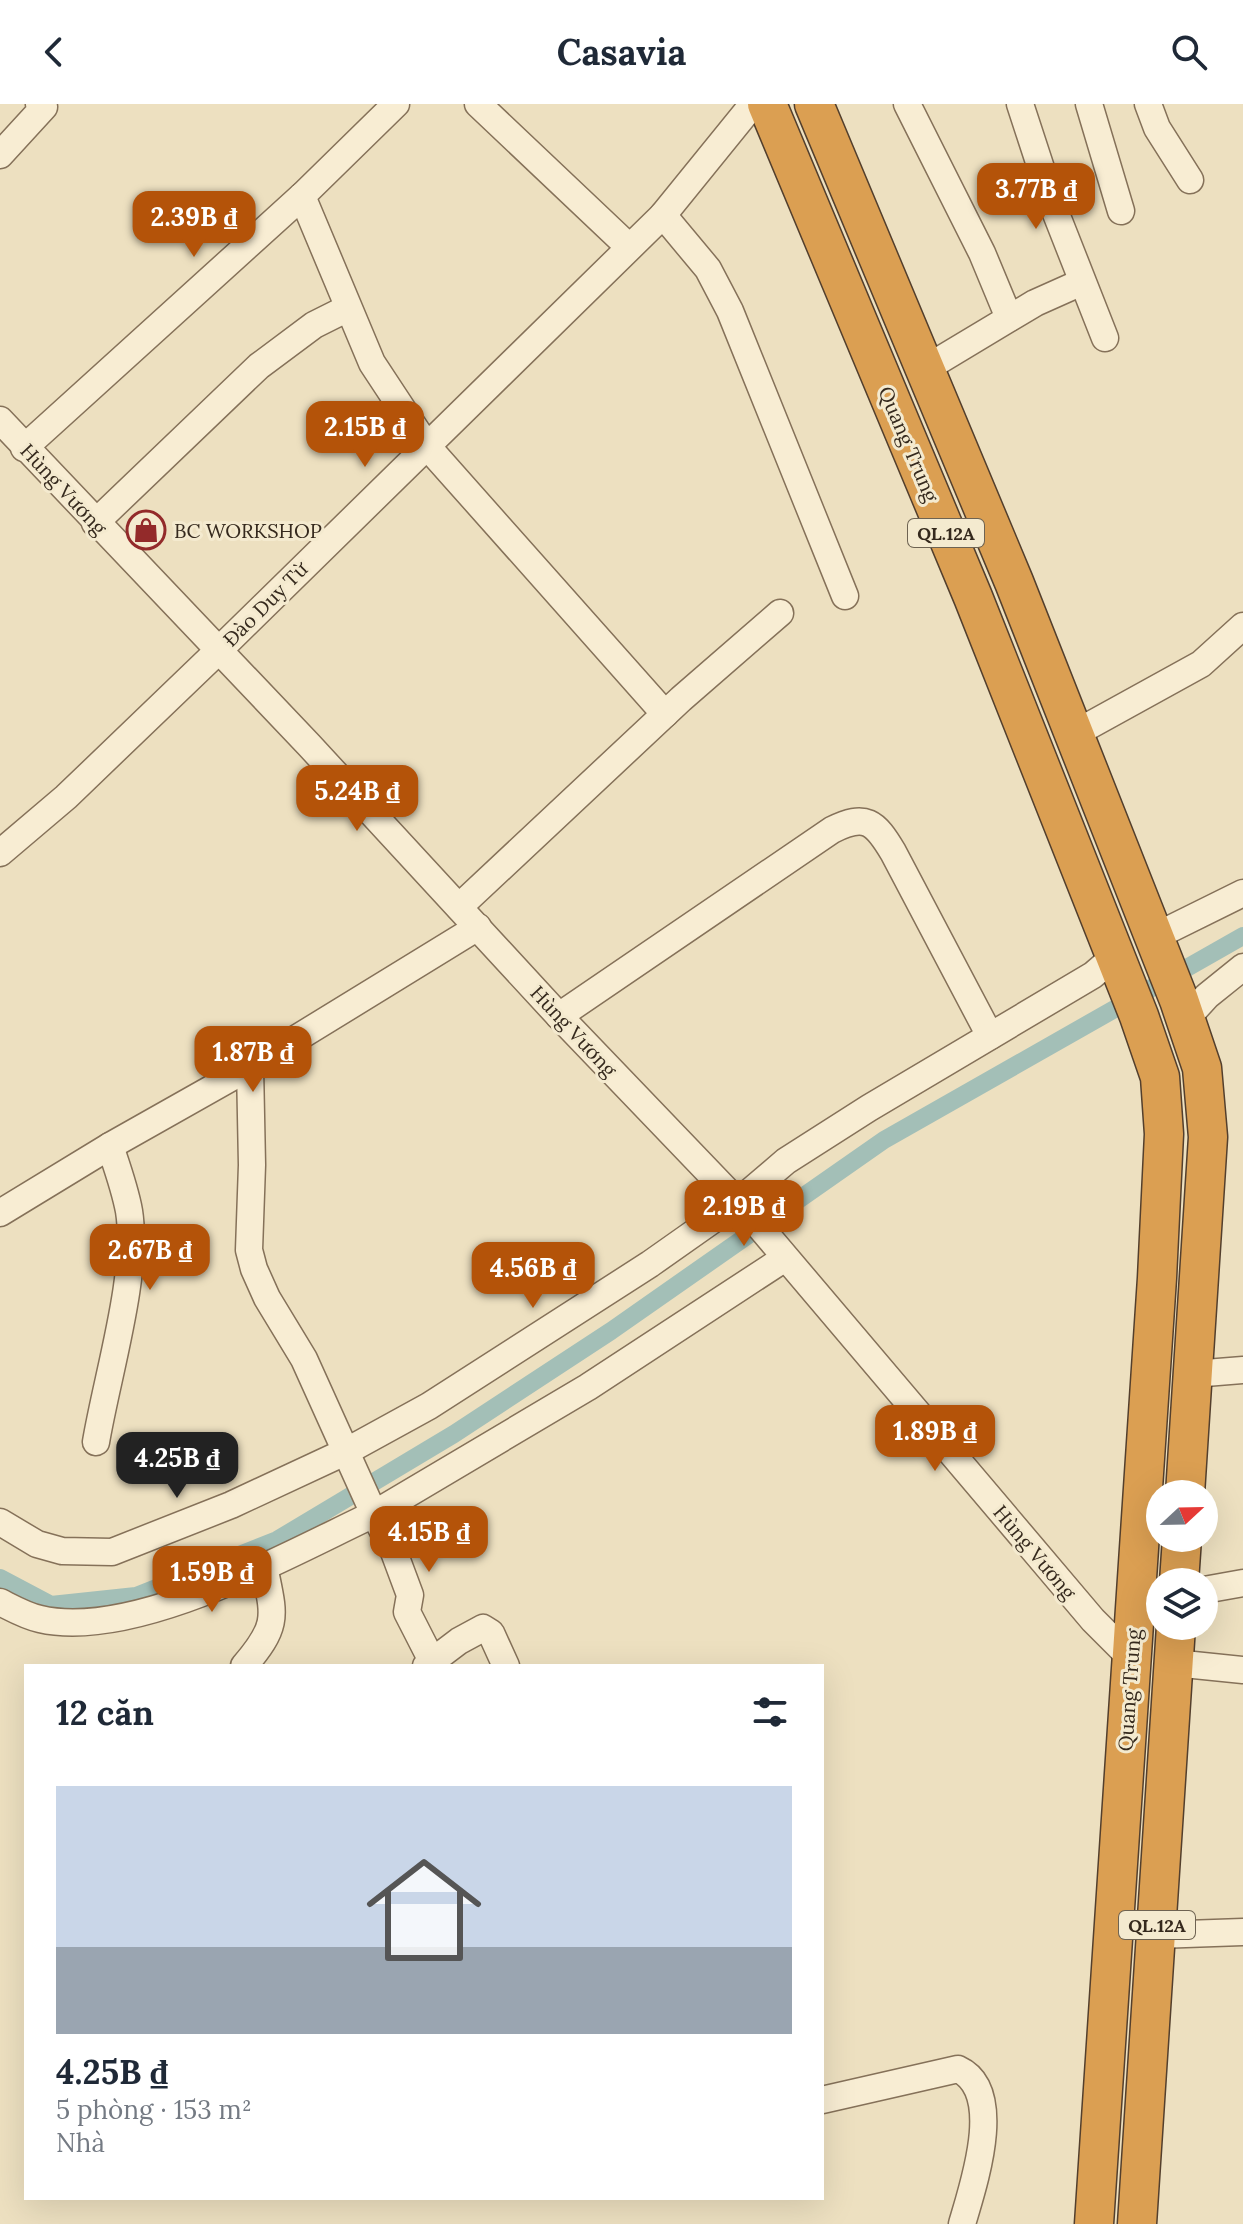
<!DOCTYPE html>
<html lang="vi">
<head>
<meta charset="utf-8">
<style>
	:root { --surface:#fff; --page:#f2f2f3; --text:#1f2937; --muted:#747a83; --line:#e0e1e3; --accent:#b45309 }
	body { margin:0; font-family:Lora,serif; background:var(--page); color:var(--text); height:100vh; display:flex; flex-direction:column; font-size:30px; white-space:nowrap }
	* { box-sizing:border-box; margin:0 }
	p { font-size:26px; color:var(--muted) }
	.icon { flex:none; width:44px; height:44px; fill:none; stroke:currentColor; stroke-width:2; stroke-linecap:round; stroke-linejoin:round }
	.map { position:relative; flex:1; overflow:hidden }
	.panel { position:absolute; left:24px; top:1560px; width:800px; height:536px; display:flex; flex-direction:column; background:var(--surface); border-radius:0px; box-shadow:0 8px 32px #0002 }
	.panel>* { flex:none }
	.needle { width:52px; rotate:68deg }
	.buttons { position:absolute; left:1146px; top:1376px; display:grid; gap:16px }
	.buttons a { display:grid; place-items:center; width:72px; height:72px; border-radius:50%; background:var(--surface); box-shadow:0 8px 32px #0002; font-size:40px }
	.price { position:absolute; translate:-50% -68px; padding:0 18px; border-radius:16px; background:var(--accent); color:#fff; font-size:26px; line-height:52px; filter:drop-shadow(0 2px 4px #0008) }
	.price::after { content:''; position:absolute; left:50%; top:48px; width:24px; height:18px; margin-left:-12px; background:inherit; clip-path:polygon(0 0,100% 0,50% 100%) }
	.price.on { background:#222; color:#fff }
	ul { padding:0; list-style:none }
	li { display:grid; align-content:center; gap:16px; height:424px; padding:0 32px }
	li+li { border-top:2px solid var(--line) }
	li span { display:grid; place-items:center; height:248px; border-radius:0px; color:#555 }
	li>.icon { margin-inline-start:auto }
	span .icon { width:144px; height:144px; fill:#fffc; stroke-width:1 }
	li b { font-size:34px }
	h2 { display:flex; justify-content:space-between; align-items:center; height:96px; padding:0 32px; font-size:34px }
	header { display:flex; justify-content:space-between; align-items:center; height:104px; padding:0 32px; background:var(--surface); font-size:36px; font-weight:700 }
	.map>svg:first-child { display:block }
</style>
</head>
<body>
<header><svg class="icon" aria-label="back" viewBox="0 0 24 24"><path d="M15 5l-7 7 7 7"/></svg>Casavia<svg class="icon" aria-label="search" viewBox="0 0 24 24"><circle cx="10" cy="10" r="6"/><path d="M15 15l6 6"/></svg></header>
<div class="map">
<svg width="1243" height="2120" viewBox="0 0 1243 2120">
	<rect width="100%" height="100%" fill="#ede0c0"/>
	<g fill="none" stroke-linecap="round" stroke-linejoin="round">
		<path stroke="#a3bfb7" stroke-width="18" d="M0,1474l51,27 85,-9 141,-56 177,-106 157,-103 273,-191 359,-204"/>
		<g stroke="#857159" stroke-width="29">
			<g id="minor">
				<path d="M478,0l151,143"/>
				<path d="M907,0l75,149 27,65"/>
				<path d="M1020,0l35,107 50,127"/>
				<path d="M1089,0l32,107"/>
				<path d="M1148,0l9,24 33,52"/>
				<path d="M0,51l44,-48 -5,-3"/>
				<path d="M302,92l70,167 54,82 239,269"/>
				<path d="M663,111l45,54 22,42 115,285"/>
				<path d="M925,265l110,-66 47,-21"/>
				<path d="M0,316l309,325 250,271 190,198 344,406 38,38"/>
				<path d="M24,344l278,-252 94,-92"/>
				<path d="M95,419l164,-157 55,-41 34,-17"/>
				<path d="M1074,630l127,-70 42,-38"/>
				<path d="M0,749l66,-56 152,-146 445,-436 90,-111"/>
				<path d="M459,803l222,-208 99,-86"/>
				<path d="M1154,833l89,-44"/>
				<path d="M559,912l273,-186c34,-17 43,-8 61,22l97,184"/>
				<path d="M1186,915l21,-23 36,-29"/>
				<path d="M0,1109l110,-67 140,-79 228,-140"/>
				<path d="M1193,1270l50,-4"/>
				<path d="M96,1338c11,-66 43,-168 33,-231 -4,-22 -12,-44 -19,-65"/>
				<path d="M0,1418l37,22 25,7 50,1 119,-47 116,-54 82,-45 221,-142 88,-62 48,-41 83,-53 224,-133 22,-19"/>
				<path d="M1204,1486l39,-7"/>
				<path d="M0,1498c12,6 26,14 40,17 94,22 249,-65 334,-105l-70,-155 -37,-61 -13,-29 -5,-19 3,-85 -2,-98"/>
				<path d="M432,1557l-25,-49 3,-17 -16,-43 -20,-38 214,-127 197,-129"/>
				<path d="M1174,1559l69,7"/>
				<path d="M244,1562c36,-42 30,-50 20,-100"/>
				<path d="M426,1562l33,-25 24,-13 8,5 15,33"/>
				<path d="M1157,1831l86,-3"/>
				<path d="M822,1996l136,-31c48,22 15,117 4,155"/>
			</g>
		</g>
		<g stroke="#533f2d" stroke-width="41">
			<g id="highway">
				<path d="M767,0l206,493 166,419 21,61 4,57 -7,144 -63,946"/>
				<path d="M814,0l200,478 165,418 23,68 6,69 -23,357"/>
				<path d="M1179,1478l3,-44"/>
				<path d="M1137,2120l39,-598"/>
			</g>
		</g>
		<use href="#minor" stroke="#f8edd3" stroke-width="26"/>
		<use href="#highway" stroke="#db9f52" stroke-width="38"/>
	</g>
	<defs>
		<g id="shop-ring" transform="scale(2)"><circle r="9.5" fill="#f4eacf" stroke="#932a2a" stroke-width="1.5"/><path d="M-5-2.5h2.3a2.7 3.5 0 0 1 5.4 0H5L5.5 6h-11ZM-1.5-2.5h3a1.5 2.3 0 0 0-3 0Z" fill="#932a2a"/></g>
	</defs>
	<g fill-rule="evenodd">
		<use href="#shop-ring" x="146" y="426"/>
	</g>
	<g text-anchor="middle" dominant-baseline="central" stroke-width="6" stroke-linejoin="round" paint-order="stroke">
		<g fill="#f4eacf" stroke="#6e6352" stroke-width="2">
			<rect x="908" y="415" width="76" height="28" rx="6"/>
			<rect x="1119" y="1807" width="76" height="28" rx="6"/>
		</g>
		<g font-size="18" font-weight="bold" fill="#35291d">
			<text x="946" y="429">QL.12A</text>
			<text x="1157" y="1821">QL.12A</text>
		</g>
		<g font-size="20" fill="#35291d" stroke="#f4eacf">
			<text transform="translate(909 340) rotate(67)">Quang Trung</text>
			<text transform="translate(64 385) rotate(47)">Hùng Vương</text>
			<text transform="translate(265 500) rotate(-45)">Đào Duy Từ</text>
			<text transform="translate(574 927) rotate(47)">Hùng Vương</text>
			<text transform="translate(1035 1448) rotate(50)">Hùng Vương</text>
			<text transform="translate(1129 1586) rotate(-86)">Quang Trung</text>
		</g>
		<g font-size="20" fill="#35291d" stroke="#f4eacf" text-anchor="start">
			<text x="174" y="426">BC WORKSHOP</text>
		</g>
	</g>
</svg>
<div class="buttons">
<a><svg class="needle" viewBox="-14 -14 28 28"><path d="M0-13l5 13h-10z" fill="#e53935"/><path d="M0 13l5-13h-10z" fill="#747a83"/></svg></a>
<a><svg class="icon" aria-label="layers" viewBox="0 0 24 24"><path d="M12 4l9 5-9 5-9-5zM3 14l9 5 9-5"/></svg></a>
</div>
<b class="price" style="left:1036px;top:127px">3.77B ₫</b>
<b class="price" style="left:194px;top:155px">2.39B ₫</b>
<b class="price" style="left:365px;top:365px">2.15B ₫</b>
<b class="price" style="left:357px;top:729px">5.24B ₫</b>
<b class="price" style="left:253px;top:990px">1.87B ₫</b>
<b class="price" style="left:744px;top:1144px">2.19B ₫</b>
<b class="price" style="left:150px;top:1188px">2.67B ₫</b>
<b class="price" style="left:533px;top:1206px">4.56B ₫</b>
<b class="price" style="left:935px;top:1369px">1.89B ₫</b>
<b class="price on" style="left:177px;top:1396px">4.25B ₫</b>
<b class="price" style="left:429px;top:1470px">4.15B ₫</b>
<b class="price" style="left:212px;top:1510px">1.59B ₫</b>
<section class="panel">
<h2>12 căn<svg class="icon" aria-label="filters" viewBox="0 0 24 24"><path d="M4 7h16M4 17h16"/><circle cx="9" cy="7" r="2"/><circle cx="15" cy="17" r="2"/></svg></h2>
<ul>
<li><span style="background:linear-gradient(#c9d6e8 65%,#9aa5b1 0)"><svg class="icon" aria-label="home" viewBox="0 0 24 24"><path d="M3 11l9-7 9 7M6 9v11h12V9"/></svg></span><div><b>4.25B ₫</b><p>5 phòng · 153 m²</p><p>Nhà</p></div></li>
</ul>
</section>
</div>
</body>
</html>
